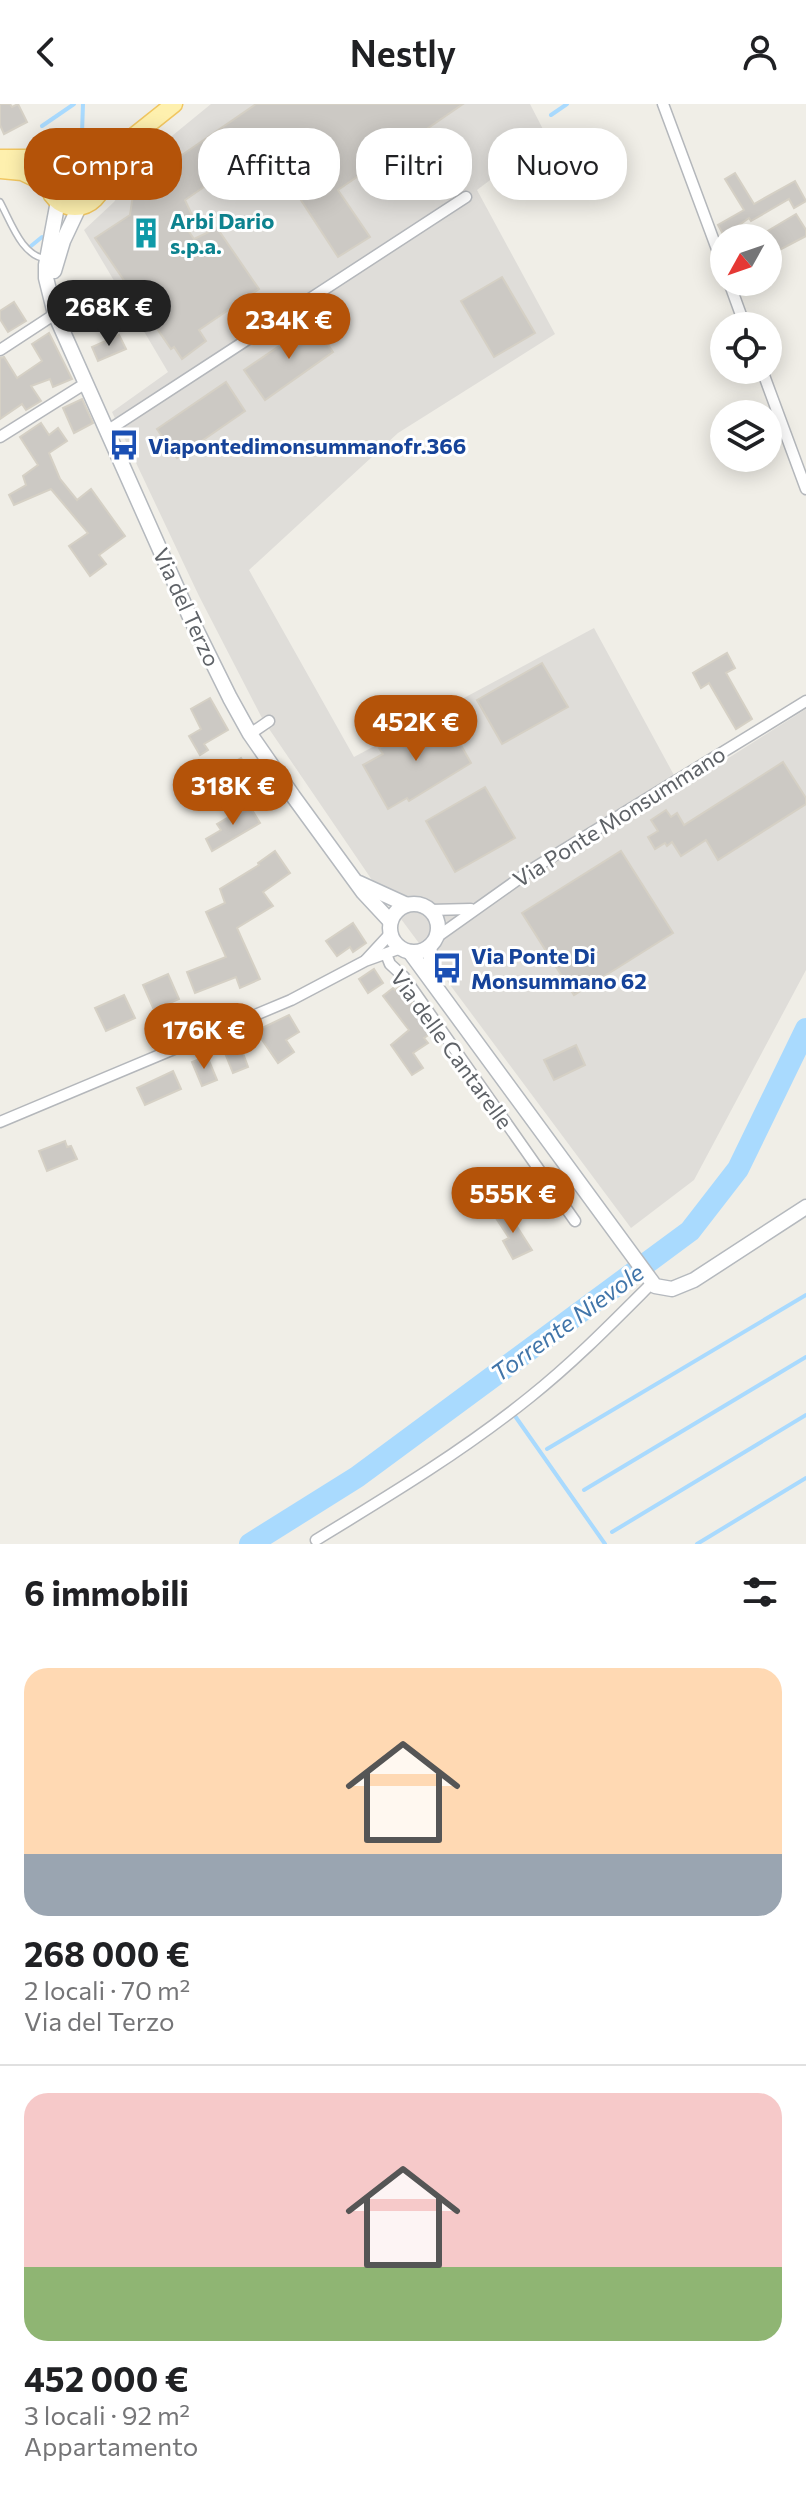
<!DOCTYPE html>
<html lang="it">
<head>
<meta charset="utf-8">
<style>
	:root { --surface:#fff; --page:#f6f6f6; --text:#202124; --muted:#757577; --line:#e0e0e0; --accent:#b45309 }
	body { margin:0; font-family:Commissioner,sans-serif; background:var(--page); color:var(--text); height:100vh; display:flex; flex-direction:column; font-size:30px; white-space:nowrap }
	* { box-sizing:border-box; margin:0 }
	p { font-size:26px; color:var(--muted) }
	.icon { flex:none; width:44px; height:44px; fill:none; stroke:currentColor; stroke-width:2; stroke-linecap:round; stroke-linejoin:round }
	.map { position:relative; height:1440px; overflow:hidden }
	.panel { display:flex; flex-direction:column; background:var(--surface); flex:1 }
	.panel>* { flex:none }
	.top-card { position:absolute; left:24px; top:24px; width:758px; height:72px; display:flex; gap:16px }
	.needle { width:52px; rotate:230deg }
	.buttons { position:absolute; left:710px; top:120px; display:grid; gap:16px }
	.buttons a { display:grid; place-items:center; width:72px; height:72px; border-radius:50%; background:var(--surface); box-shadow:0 4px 20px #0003; font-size:40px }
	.price { position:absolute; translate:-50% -68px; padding:0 18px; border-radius:28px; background:var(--accent); color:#fff; font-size:26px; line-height:52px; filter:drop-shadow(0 2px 4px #0008) }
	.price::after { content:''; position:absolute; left:50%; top:48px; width:24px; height:18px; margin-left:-12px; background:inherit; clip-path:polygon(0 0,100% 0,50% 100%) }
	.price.current { background:#222; color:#fff }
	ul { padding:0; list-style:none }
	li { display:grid; align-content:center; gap:16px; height:424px; padding:0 24px }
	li+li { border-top:2px solid var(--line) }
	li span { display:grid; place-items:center; height:248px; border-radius:24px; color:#555 }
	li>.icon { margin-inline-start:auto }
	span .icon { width:144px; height:144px; fill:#fffc; stroke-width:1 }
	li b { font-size:34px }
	h2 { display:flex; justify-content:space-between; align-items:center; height:96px; padding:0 24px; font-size:34px }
	.pill { padding:0 28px; border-radius:32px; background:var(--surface); box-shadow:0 4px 20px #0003; font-size:28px; line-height:72px }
	.pill.current { background:var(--accent); color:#fff }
	header { display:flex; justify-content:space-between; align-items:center; height:104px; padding:0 24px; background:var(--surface); font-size:36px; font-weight:600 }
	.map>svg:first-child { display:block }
</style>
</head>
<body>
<header><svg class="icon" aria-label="back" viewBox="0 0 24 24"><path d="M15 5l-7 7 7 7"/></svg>Nestly<svg class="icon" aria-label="person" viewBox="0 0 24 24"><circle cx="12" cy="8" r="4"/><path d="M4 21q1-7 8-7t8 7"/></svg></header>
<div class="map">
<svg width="806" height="1440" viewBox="0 0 806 1440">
	<rect width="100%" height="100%" fill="#f0eee7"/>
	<path fill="#dfddd9" d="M211,0h319l17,33 -70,53 78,144 -157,99 -149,137 105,187 240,-129 87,160 125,-79v261l-112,210 -63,48 -259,-348 -109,-160 -64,-124 -87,-184 56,-40 -84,-142 30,-28 31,-44z"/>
	<circle fill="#c5e7c4" cx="74" cy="76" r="19"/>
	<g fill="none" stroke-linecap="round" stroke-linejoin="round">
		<g stroke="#a9dafe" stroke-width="4">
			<path d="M551,11l16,-11"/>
			<path d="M42,22l32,-22"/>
			<path d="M82,29l1,-29"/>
			<path d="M72,91l5,-32"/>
			<path d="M31,142l11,-9"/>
			<path d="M515,1312l90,128"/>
			<path d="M547,1345l259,-154"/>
			<path d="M584,1386l222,-133"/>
			<path d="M612,1428l194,-117"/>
			<path d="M697,1440l109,-66"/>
		</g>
		<path stroke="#a9dafe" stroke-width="22" d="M250,1440l107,-67 333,-246 48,-62 68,-140"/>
	</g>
	<g fill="#ccc9c4" stroke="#d5d0c5" stroke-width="2">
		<path d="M0,0h10l2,3 6,-3 9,18 -23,12 -4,-9z"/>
		<path d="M256,0h207l-125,86 32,47 -32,20 -73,-112 -80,55 7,15 -11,5 13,19 23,-11 42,61 -60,41 7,11 -24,18 -8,-12 -3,2 -76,-111 35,-23 4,-27z"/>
		<path d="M735,69l19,31 41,-23 11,20 -12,7 -5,-9 -38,22 -2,-3 -25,18 -6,-11 26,-15 -19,-31z"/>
		<path d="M796,110l10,16v6l-38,20v-18h-12z"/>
		<path d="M502,173l33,56 -41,24 -33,-56z"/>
		<path d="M118,192l8,17 -13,6 -8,-16z"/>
		<path d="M14,198l12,19 -18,11 -8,-13v-8z"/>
		<path d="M313,219l20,29 -68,48 -21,-30z"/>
		<path d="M49,229l23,46 -19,8 -3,-8 -19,7 10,15 -15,9 -4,-6 -22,15v-61l4,-1 13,21 25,-17 -10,-17z"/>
		<path d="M119,231l7,14 -28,12 -6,-14z"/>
		<path d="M226,278l19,29 -68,47 -20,-29z"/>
		<path d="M82,295l11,24 -19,10 -11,-25z"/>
		<path d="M41,319l8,12 9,-7 9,13 -18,12 11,26 17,21 14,-11 34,47 -26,19 7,9 -16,12 -21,-30 19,-13 -37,-44 -37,16 -5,-10 17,-10 -3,-9 15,-11 -18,-28z"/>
		<path d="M727,549l8,15 -9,5 26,46 -16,10 -27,-46 -8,5 -8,-15z"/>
		<path d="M542,559l26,44 -66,37 -25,-44z"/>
		<path d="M210,594l18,32 -24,14 4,6 -8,5 -11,-19 12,-7 -10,-20z"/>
		<path d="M446,615l25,44 -62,38 -2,-3 -19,11 -25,-44 20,-11 -4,-6 40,-22 4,6z"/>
		<path d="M241,654l11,19 -18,10 -1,-2 -26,16 -11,-17z"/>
		<path d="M783,658l23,36v6l-88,56 -12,-20 -25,16 -9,-14 -5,4 -2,-3 -10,6 -7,-12 10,-6 -7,-11 15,-10 5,7 6,-4 7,12z"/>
		<path d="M485,683l30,51 -60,34 -29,-51z"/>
		<path d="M249,701l11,18 -48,28 -6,-12 15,-9 -4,-6z"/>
		<path d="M275,747l15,22 -27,19 10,14 -36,22 23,51 -20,9 -4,-11 -41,16 -8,-21 39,-15 -20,-45 19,-9 -5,-14 39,-24 -1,-2z"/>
		<path d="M621,747l52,82 -99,62 -52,-82z"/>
		<path d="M353,819l13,20 -13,9 -3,-5 -13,9 -11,-15z"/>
		<path d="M374,865l9,14 -15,10 -9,-14z"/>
		<path d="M168,870l11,25 -25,11 -11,-25z"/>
		<path d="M401,882l32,46 -9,6 4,5 -15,10 10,15 -11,7 -21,-30 18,-15 -26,-34 10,-8 2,2z"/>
		<path d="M124,891l11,23 -29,13 -11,-23z"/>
		<path d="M289,911l10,17 -13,8 8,12 -16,11 -22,-32z"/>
		<path d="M239,938l9,25 -15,6 -10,-25z"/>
		<path d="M576,941l9,20 -31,15 -10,-20z"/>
		<path d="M207,952l10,24 -15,6 -10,-24z"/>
		<path d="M173,967l8,18 -36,16 -8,-17z"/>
		<path d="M65,1037l2,6 4,-1 6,13 -30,12 -8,-20z"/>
		<path d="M505,1104l27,42 -19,9 -10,-18 6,-3 -15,-23z"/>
	</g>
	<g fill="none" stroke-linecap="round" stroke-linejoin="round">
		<g stroke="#b4b7bb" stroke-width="8">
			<path id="lane" d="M0,98c11,20 22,55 47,57"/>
		</g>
		<g stroke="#b4b7bb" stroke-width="13">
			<g id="street">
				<path d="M663,0l61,164"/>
				<path d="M729,178l16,44"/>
				<path d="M0,246l55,-36"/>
				<path d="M762,266l44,119"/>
				<path d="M107,327l359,-234"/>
				<path d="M0,333l86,-54"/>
				<path d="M250,630l19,-13"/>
				<path d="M430,806l41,-1"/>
				<path d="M437,833l97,-69 272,-167"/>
				<path d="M386,850l4,10 14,13 171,244"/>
				<path d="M366,856l24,-26"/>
				<path d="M0,1018l291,-122 74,-39 36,-13"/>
				<path d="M316,1436c74,-45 147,-89 214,-143 44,-35 83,-75 122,-114"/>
			</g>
		</g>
		<g stroke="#b5b9be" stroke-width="17">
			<g id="secondary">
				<path d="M58,97l-12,64v13l9,36 134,301 41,83 20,36 43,62 70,96 27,29"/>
				<path d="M54,167l9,-30 16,-34"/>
				<path d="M359,779l46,21"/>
				<circle cx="414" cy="824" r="24"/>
				<path d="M429,843l6,37"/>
				<path d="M410,848l245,334 17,3 22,-9 112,-73"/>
			</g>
		</g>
		<g stroke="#f1c660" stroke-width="19">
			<g id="primary">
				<circle cx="75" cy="75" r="28"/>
				<path d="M0,54h56"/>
				<path d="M0,66l22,2 25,12"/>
				<path d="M103,70l31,-38 40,-32"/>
			</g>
		</g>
		<use href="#lane" stroke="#fff" stroke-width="5"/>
		<use href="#street" stroke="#fff" stroke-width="10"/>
		<use href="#secondary" stroke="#fff" stroke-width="14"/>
		<use href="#primary" stroke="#fef0ae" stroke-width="16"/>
	</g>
	<defs>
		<g id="building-bare" transform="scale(2.4)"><path d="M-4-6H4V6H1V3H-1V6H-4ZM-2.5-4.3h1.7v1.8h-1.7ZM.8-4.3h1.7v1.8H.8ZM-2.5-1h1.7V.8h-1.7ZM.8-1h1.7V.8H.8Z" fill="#0f9aa8" stroke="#fff" stroke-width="2.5" paint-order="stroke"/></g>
		<g id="bus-bare" transform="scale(2.4)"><path d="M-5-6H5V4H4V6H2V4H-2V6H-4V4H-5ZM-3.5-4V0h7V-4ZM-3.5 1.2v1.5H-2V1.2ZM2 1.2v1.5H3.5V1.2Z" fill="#1a4fb4" stroke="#fff" stroke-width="2.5" paint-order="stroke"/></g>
	</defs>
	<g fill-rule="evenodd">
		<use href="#building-bare" x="146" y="129"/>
		<use href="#bus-bare" x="124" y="341"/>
		<use href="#bus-bare" x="447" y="864"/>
	</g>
	<g text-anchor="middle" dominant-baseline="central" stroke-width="6" stroke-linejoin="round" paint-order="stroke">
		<g font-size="22" font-weight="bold" fill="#0d838f" stroke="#fff" text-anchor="start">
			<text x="170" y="116">Arbi Dario<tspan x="170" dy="25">s.p.a.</tspan></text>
		</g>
		<g font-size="22" font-weight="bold" fill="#164399" stroke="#fff" text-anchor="start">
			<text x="148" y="341">Viapontedimonsummanofr.366</text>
			<text x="471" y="851">Via Ponte Di<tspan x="471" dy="25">Monsummano 62</tspan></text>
		</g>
		<g font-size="22" fill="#5e6267" stroke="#fff">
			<text transform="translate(187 503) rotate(65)">Via del Terzo</text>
			<text transform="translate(619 712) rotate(-32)">Via Ponte Monsummano</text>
			<text transform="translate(452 945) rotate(54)">Via delle Cantarelle</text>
		</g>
		<g font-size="24" font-style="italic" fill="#4175a9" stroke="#fff">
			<text transform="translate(567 1218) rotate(-36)">Torrente Nievole</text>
		</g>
	</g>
</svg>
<div class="buttons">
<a><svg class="needle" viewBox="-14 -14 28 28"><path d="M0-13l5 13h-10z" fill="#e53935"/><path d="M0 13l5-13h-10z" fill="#757577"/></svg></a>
<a><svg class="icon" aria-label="locate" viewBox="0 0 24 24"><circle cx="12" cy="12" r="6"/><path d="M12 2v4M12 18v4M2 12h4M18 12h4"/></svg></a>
<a><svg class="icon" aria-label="layers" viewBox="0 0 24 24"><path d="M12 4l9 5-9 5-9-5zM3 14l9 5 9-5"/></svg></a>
</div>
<b class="price current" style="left:109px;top:244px">268K €</b>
<b class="price" style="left:289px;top:257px">234K €</b>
<b class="price" style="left:416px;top:659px">452K €</b>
<b class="price" style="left:233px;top:723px">318K €</b>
<b class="price" style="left:204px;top:967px">176K €</b>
<b class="price" style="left:513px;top:1131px">555K €</b>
<div class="top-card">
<a class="pill current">Compra</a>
<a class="pill">Affitta</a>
<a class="pill">Filtri</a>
<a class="pill">Nuovo</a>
</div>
</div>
<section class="panel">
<h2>6 immobili<svg class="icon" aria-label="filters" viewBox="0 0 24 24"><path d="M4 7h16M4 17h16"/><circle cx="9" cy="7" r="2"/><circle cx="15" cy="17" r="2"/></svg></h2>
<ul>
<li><span style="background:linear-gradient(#ffd9b3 75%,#9aa5b1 0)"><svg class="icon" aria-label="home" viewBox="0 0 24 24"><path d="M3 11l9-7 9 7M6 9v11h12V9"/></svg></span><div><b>268 000 €</b><p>2 locali · 70 m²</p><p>Via del Terzo</p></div></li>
<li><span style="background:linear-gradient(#f6c9c9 70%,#8fb573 0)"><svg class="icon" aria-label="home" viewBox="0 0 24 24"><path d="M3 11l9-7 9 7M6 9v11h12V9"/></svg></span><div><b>452 000 €</b><p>3 locali · 92 m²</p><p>Appartamento</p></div></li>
</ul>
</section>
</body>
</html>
